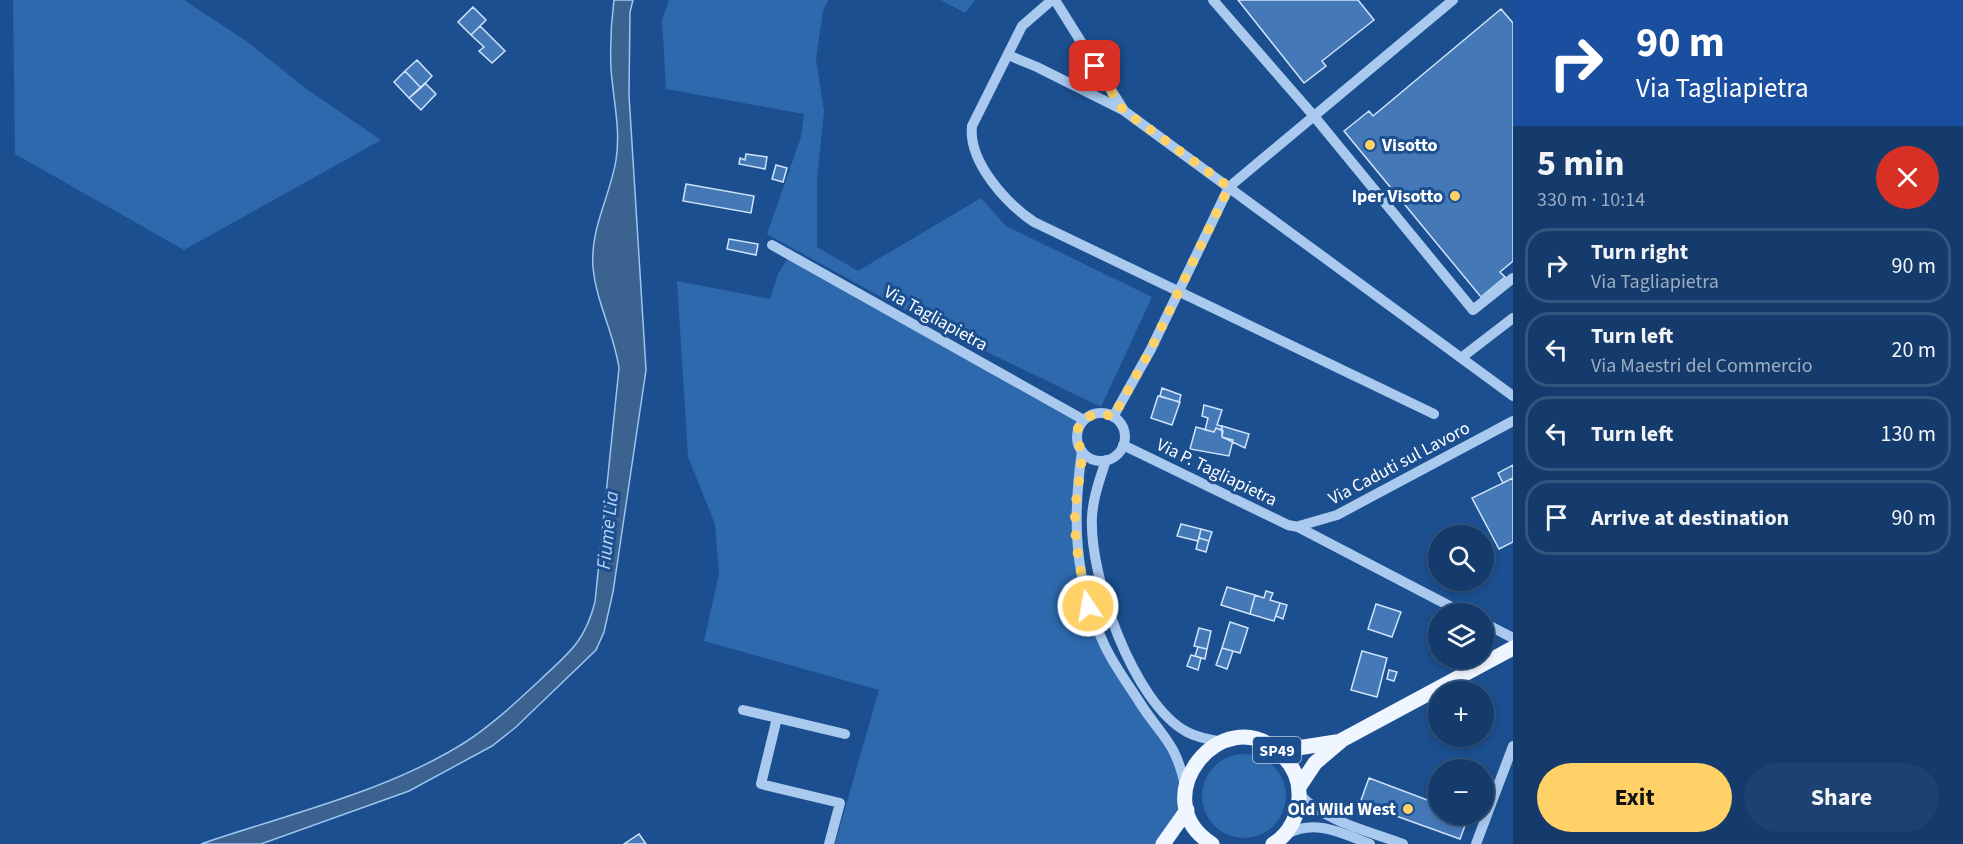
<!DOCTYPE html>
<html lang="en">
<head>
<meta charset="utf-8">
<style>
  body { margin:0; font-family:"Source Sans 3",sans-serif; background:#1d4271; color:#f1f3f6; height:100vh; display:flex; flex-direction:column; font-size:22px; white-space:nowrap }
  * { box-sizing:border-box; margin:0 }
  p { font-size:20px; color:#9dadc1 }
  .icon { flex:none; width:33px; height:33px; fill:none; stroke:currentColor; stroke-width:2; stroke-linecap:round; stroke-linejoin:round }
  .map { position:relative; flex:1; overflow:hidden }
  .drawer { display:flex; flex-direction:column; background:#143b6b; width:450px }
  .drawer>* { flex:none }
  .guide { background:#1a4fa0; color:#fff; overflow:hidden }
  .controls { position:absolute; left:1428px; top:525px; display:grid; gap:12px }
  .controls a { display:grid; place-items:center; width:66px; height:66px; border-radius:50%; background:#143b6b; box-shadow:0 3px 9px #0003,0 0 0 2px #33557e; font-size:30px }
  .pin { position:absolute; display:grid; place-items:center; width:51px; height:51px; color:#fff; margin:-26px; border-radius:12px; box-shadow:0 3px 9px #0006 }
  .me { position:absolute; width:66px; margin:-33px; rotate:348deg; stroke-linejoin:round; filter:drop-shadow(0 0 4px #0008) }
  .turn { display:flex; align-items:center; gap:21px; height:126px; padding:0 24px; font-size:27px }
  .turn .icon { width:78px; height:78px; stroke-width:2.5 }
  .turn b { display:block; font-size:42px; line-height:51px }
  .round { display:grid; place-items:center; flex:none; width:63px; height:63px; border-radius:32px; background:#1d4271 }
  .summary { display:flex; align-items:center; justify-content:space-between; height:102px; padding:0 24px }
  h1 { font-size:36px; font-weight:700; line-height:45px }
  .action { display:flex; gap:12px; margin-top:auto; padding:12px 24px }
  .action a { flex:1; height:69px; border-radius:36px; background:#ffd166; color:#111; font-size:24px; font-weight:700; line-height:69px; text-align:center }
  .action a+a { background:#1d4271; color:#f1f3f6 }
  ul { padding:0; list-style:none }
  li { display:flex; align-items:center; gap:18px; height:75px; margin:0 12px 9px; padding:0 12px; border:3px solid #33557e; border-radius:24px }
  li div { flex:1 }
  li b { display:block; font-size:22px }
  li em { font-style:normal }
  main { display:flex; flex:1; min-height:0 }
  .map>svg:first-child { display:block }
</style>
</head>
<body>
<main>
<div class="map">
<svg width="1513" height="844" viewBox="0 0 1513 844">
  <rect width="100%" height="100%" fill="#1b4f8f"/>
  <path fill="#2e69ad" d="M13,0h171l62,41 62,49 73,50 -197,110 -169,-96z
    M669,0h159l-5,11 -7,48 8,52 -7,69v67l41,24 123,-73 25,28 146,71 -51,110 -158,-76 -176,-97 34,-97 3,-23 -138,-25 -4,-69z
    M941,0h34l-10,13z
    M790,255l291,168 -4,10 5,18 -5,102 28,93 66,97 14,56 -22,45h-328l44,-154 -175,-49 15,-67 -4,-50 -27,-67 -11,-176 93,18 8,-25z
    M1202 796a42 42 0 1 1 84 0a42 42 0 1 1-84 0Z"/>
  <path fill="#3c6290" stroke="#9cc4f0" stroke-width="1.5" d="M614,0h19l-3,12 -1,83 17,275 -33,222 -9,40 -8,18 -80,77 -24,19 -83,45 -148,53h-60c87,-30 185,-52 263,-101 27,-17 51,-40 74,-61 30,-29 46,-38 57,-80l24,-234c-5,-35 -23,-66 -26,-101 -3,-39 17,-70 23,-107 5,-30 -3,-62 -5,-91 -1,-23 0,-46 3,-69z"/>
  <path fill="#4478b7" stroke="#cfe3fa" stroke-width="1.5" d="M1238,0h120l16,20 -52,41 4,5 -22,17z
    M473,7l13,13 -15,15 -13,-13z
    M1501,9l12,14v238l-13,11 5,5 -24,20 -137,-166 25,-20 4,5z
    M480,26l25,25 -13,12 -13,-12 5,-4 -13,-12z
    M417,60l15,16 -11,12 -16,-17z
    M405,71l16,17 -12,10 -15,-16z
    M425,83l11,11 -15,16 -12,-12z
    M746,154l21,3 -2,12 -26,-5 1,-6 5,2z
    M776,165l11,3 -4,14 -11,-3z
    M686,184l68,12 -3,17 -68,-12z
    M729,239l29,5 -2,11 -29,-6z
    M1162,388l19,7 -2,7 -19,-6z
    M1158,396l22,6 -8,23 -21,-7z
    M1204,405l18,5 -5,15 5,1 -1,4 -5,-2 -2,4 -9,-2 3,-12 -6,-2z
    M1222,426l27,8 -4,14 -23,-11z
    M1196,427l18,5 2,-4 7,3 -1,6 11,3 -4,16 -39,-7z
    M1513,465v13l-10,5 -5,-10z
    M1513,478v64l-14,7 -27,-51z
    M1181,524l20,5 -3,12 -21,-5z
    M1201,529l11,3 -3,9 -10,-3z
    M1199,538l10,3 -3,11 -10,-3z
    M1227,587l28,8 -5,19 -29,-9z
    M1266,591l7,2 -3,7 10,3 -6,18 -24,-7 5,-19 9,3z
    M1280,603l7,2 -4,14 -7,-3z
    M1376,604l25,8 -9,25 -24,-8z
    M1230,622l18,6 -8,25 -18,-5z
    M1199,628l12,3 -4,18 -13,-3z
    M1198,647l9,2 -2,10 -10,-3z
    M1222,648l11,3 -6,18 -11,-4z
    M1362,651l25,7 -10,39 -26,-7z
    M1191,655l10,3 -3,12 -11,-4z
    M1389,670l8,2 -3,9 -7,-2z
    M1369,778l69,26v10l31,1 -9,24 -100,-36z
    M639,834l7,10h-22z"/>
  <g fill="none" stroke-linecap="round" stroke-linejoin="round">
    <path stroke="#a9c9ee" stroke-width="10" d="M1052,0l-30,26 -50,100c-4,36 35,78 62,96l400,192
      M1055,0l68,109
      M1213,0l100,115 160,195 40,-32
      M1008,55l29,12 86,43 390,286
      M772,245l312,175
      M1461,358l52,-40
      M1077 437a24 24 0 1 1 48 0a24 24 0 1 1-48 0Z
      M1113,417l38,-68 78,-162 224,-187
      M1123,445l165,80 10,2 167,87
      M1082,451c-10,70 -8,128 22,193 9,20 24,40 36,59 22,34 36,39 45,83
      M1106,460c-6,19 -13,37 -14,57 -3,59 41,186 95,215 11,6 24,8 36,10
      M1299,526l38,-11 176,-94
      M1484,623l29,15
      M743,710l102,24
      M777,718l-16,66 79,19 -11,41
      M1300,795c26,27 69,36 103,49
      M1285,835c30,-17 56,-2 85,9
      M1476,844l37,-98"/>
    <path stroke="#f0f6ff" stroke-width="15" d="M1278,751l58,-9
      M1299,787l16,-24 27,-23 171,-92
      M1163,844l24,-34
      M1212,844c-70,-44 10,-146 68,-91 12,11 19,25 19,40 1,20 -9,41 -26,51"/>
  </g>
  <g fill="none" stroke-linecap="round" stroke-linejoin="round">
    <path stroke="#ffd166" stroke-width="10" stroke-dasharray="0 18" d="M1088,606c-6,-29 -13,-57 -13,-87 0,-22 6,-43 7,-65 0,-5 -5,-11 -5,-17 -1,-21 21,-27 36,-20l38,-68 78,-162 -106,-77 -28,-44"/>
  </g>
  <g fill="#ffd166" stroke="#1b4f8f" stroke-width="2">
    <circle cx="1370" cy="145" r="6"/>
    <circle cx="1455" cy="196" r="6"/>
    <circle cx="1408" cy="809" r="6"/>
  </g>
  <g text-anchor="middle" stroke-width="6" stroke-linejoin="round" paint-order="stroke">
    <rect fill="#1b4f8f" stroke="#bbcadd" stroke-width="1.5" x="1253" y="737" width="48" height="26" rx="4.5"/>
    <g font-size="16" font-weight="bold" fill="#fff">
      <text x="1277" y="756">SP49</text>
    </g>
    <g font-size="18" font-weight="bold" fill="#fff" stroke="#1b4f8f" text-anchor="end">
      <text x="1382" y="151" text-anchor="start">Visotto</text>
      <text x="1443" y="202">Iper Visotto</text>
      <text x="1396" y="815">Old Wild West</text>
    </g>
    <g font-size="18" fill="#fff" stroke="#1b4f8f">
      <text transform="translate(936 318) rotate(29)" y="6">Via Tagliapietra</text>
      <text transform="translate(1399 463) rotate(-28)" y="6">Via Caduti sul Lavoro</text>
      <text transform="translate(1217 472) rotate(26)" y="6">Via P. Tagliapietra</text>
    </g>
    <g font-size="20" font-style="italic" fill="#b5d3f5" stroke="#1b4f8f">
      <text transform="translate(607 530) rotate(-84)" y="7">Fiume Lia</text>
    </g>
  </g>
</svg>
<div class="controls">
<a><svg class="icon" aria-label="search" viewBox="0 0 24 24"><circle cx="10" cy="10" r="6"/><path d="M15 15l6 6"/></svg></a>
<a><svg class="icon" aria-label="layers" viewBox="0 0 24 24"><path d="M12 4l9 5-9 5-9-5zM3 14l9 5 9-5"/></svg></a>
<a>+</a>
<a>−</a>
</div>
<div class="pin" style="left:1095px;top:66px;background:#d93025"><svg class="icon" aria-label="arrive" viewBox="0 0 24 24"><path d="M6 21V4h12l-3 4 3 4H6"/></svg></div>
<svg class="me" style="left:1088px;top:606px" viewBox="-20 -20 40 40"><circle r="17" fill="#ffd166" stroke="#fff" stroke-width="3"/><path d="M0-11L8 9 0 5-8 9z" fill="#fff"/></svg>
</div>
<section class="drawer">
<div class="guide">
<div class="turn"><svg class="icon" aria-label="right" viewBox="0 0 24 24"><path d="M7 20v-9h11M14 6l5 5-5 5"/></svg><div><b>90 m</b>Via Tagliapietra</div></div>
</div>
<div class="summary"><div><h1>5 min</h1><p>330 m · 10:14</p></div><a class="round" style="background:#d93025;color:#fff"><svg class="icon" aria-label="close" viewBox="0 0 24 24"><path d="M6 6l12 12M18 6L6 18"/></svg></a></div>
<ul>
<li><svg class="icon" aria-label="right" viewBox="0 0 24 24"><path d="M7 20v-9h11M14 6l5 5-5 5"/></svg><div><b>Turn right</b><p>Via Tagliapietra</p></div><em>90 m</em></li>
<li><svg class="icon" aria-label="left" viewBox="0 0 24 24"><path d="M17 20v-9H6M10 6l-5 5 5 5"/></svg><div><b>Turn left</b><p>Via Maestri del Commercio</p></div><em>20 m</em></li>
<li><svg class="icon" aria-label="left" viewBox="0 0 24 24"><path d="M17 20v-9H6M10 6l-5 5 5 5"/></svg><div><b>Turn left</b></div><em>130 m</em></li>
<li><svg class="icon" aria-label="arrive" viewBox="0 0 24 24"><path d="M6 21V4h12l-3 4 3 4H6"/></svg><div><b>Arrive at destination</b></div><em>90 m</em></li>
</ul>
<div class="action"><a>Exit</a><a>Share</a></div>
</section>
</main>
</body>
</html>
